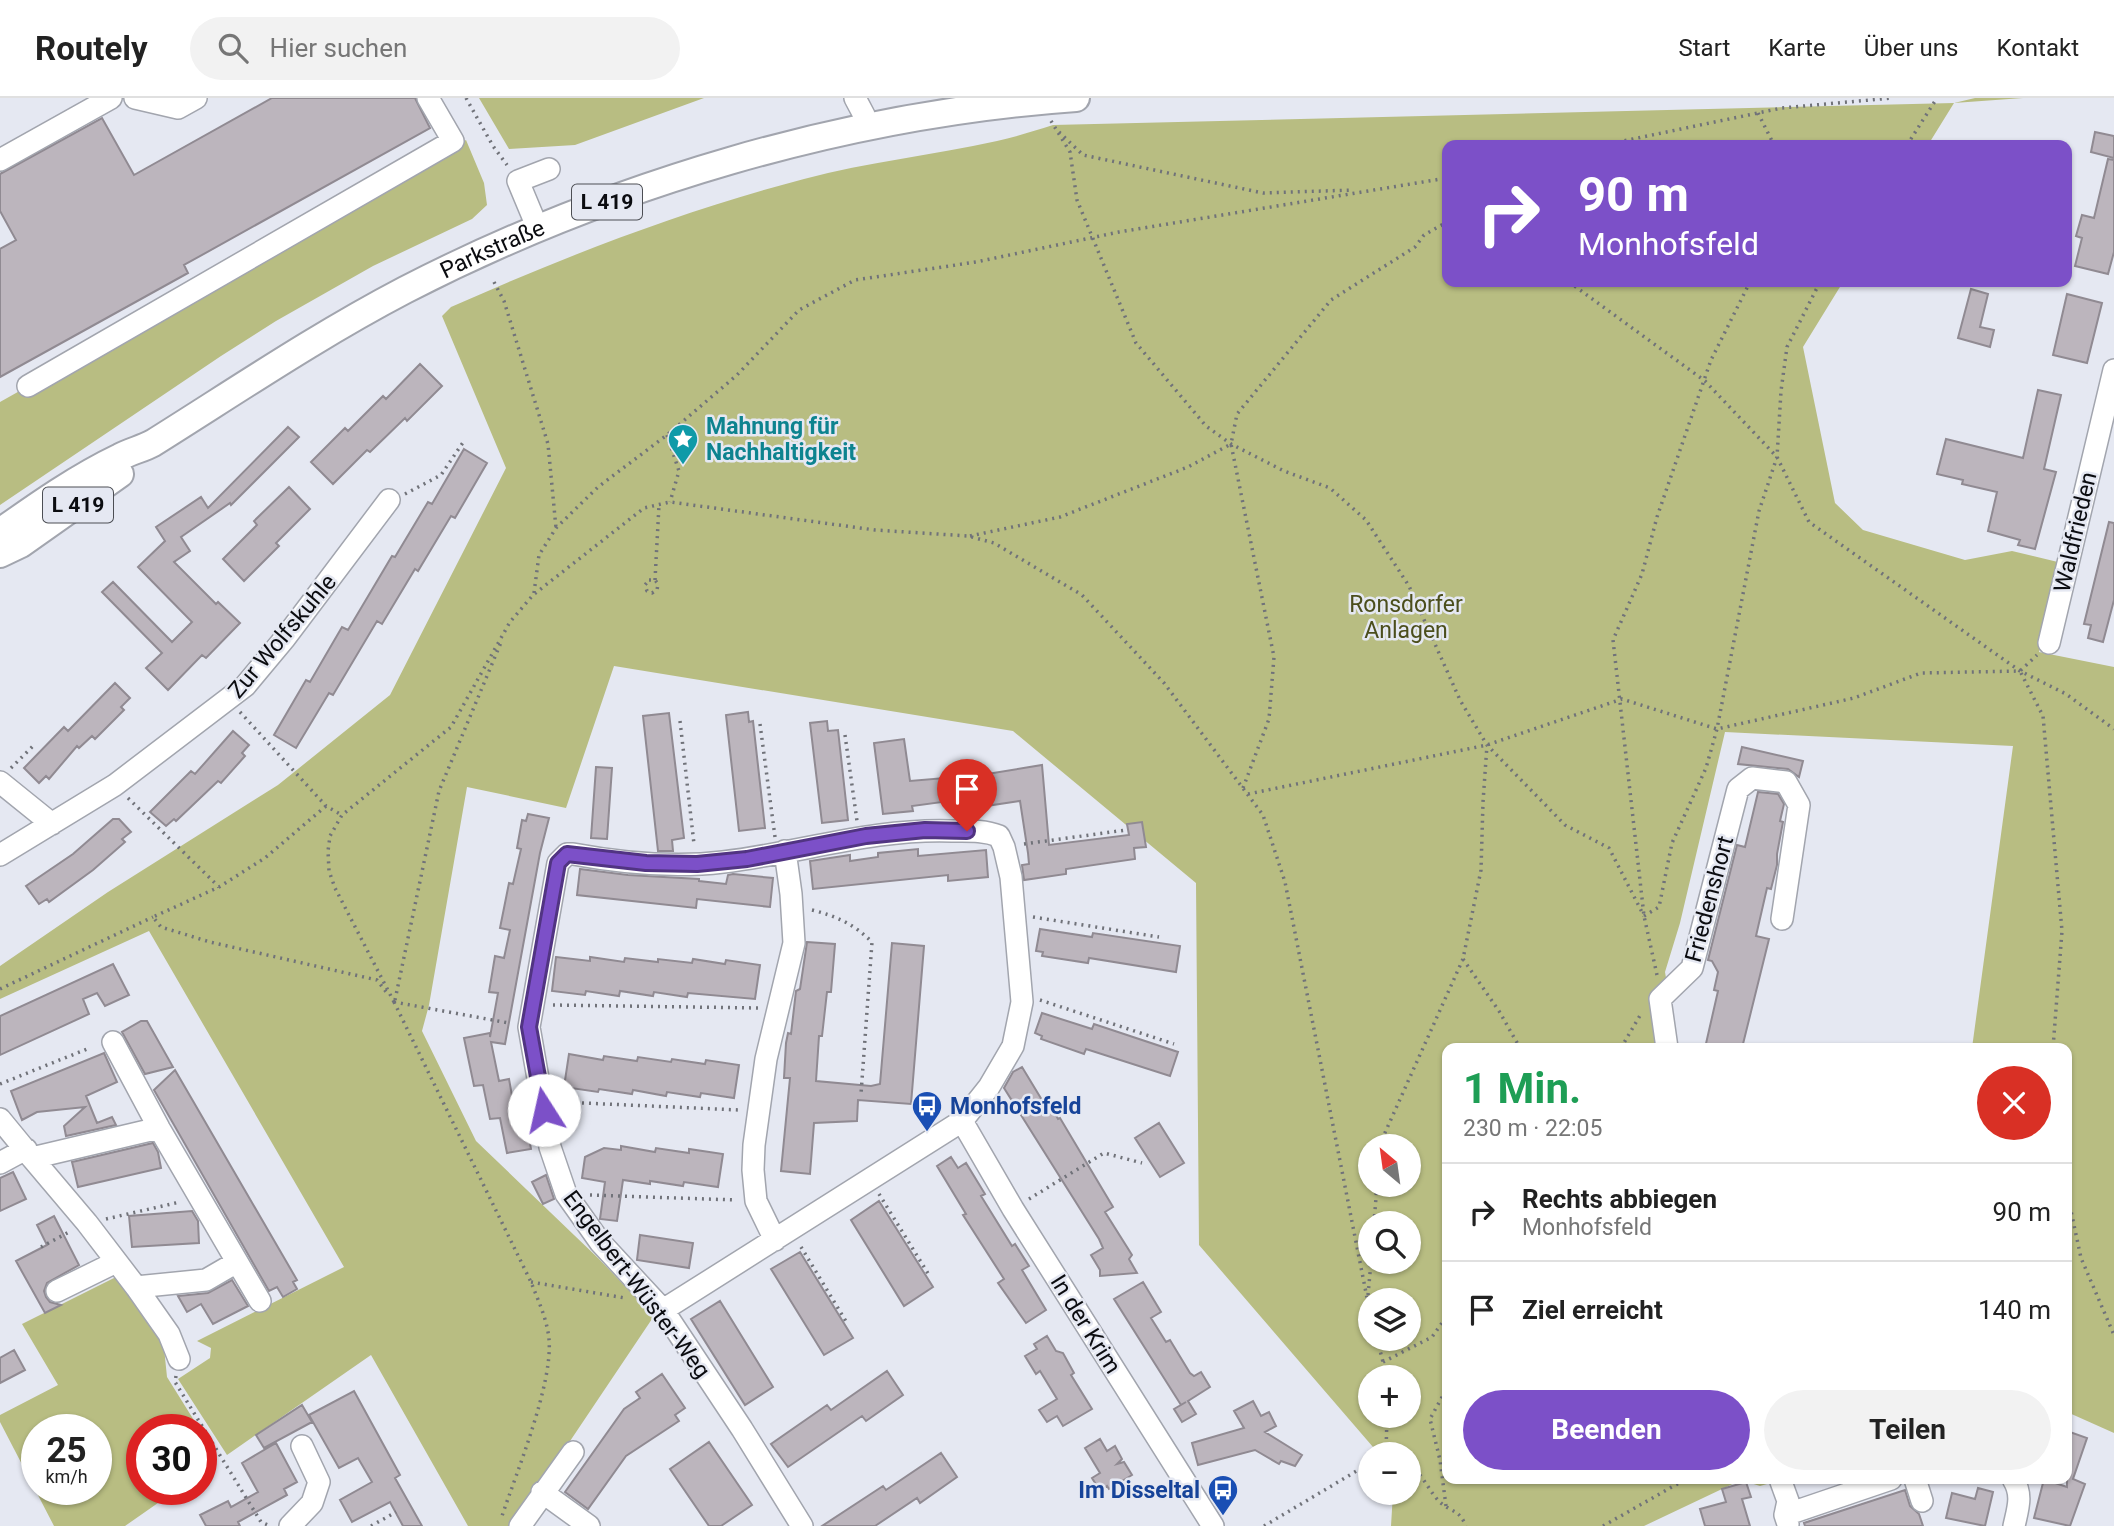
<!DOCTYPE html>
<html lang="de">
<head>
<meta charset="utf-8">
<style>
  body { margin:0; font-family:Roboto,sans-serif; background:#f2f2f2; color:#222; height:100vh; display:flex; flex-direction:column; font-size:26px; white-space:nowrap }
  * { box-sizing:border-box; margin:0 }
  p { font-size:23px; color:#767676 }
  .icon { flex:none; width:38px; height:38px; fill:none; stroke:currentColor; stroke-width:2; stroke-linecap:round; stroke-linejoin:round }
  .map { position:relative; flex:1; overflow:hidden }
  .panel { position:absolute; left:1442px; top:945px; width:630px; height:441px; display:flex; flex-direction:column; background:#fff; border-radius:14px; box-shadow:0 2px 5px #0004 }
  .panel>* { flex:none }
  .top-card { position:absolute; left:1442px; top:42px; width:630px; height:147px; border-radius:14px; box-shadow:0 2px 5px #0004; background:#7c50c8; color:#fff; overflow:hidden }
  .needle { width:46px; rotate:331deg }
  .buttons { position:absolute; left:1358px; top:1036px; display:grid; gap:14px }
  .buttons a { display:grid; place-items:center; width:63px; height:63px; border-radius:50%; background:#fff; box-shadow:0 2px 5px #0004; font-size:35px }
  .speed { position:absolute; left:21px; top:1316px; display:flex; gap:14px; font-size:35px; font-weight:700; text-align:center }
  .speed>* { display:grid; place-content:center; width:91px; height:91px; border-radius:50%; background:#fff; box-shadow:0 2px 5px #0004; line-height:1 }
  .speed small { font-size:18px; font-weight:400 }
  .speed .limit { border:10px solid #d22; background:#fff; color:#111 }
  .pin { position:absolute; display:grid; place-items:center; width:60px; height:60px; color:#fff; margin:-72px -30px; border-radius:50% 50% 50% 0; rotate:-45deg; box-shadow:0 0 7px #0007 }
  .pin .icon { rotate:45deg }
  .me { position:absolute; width:77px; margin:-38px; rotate:350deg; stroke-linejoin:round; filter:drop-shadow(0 0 5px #0008) }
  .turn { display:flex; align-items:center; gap:24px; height:147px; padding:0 21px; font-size:32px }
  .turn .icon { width:91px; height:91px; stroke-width:2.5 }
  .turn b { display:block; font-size:49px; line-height:60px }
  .round { display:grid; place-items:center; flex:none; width:74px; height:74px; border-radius:37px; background:#f2f2f2 }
  .summary { display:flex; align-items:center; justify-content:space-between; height:119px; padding:0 21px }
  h1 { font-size:42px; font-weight:700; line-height:52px; color:#1e9e55 }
  .button { display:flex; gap:14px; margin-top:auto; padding:14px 21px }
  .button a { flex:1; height:80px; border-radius:42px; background:#7c50c8; color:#fff; font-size:28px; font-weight:700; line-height:80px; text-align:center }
  .button a+a { background:#f2f2f2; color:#222 }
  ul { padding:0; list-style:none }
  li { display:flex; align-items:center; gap:21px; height:98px; padding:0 21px; border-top:2px solid #e0e0e0 }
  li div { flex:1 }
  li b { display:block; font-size:26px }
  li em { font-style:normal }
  header { display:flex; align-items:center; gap:42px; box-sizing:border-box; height:98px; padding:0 35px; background:#fff; border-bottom:2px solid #e0e0e0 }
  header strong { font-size:33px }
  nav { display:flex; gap:38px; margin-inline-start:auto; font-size:24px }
  .search { width:490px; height:63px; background:#f2f2f2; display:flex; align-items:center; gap:18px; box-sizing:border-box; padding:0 24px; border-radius:38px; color:#767676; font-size:26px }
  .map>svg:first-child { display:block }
</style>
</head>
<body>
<header>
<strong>Routely</strong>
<div class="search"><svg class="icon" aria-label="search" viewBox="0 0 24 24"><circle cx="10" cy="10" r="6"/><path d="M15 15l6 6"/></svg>Hier suchen</div>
<nav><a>Start</a><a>Karte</a><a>Über uns</a><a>Kontakt</a></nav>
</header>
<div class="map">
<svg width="2114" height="1428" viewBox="0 0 2114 1428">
  <rect width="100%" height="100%" fill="#e5e8f2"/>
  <path fill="#b8bd82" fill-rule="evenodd" d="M479,0h225l-129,47 -66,4z
    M1975,0h48l-69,5 -26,42h-481v137h396l-40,65 32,156 28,27 102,30 47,-9 50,12 -23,89 75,15v766l-47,-21v-364h-95l41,-302 -288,-14 -45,191 -15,49 13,76h-231v431h320v5l-7,2 -19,-6 -97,46h-253l2,-33h16v-39h-30l-180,-209 -3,-362 -183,-152 -399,-65 -48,142 -99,-21 -38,218 -7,26 54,110 122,117 56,58 -141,210h-45l-97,-171 -144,100 -49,-76 32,-21 1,-10 -14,-7 147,-74 -195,-336 -149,68v-33l108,-74 170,-107 112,-90 116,-227 -64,-152 9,-9c115,-51 231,-96 353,-128 64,-17 129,-24 193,-38 18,-4 37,-10 56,-16l901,-22zM1370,1048h39v39h-39zM1370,1125h39v39h-39zM1370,1202h39v39h-39zM1370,1279h39v39h-39z
    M466,42l18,43 3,22 -15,14 -99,47 -97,55 -55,35 -221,149v-103z
    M118,1178l45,62 4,39 33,53h-58v59h36l-53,37h-71l-54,-104v-7l58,-30 -36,-61zM37,1332h59v59h-59z"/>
  <path fill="#bcb5bd" stroke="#908a92" stroke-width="2" d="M272,0h143l15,30 -246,137 4,8 -188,104v-128l16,-9 -16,-29v-37l102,-56 32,57z
    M2095,34l19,4v22l-23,-6z
    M2108,61l6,1v92l-6,22 -33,-8 7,-28 -6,-2 6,-21 12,3z
    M1971,191l17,5 -8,33 14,3 -4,17 -32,-9z
    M2067,196l35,9 -15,60 -34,-8z
    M420,266l22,22 -35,35 -2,-3 -35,34 -3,-2 -34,34 -22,-22 34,-34 3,3 35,-35 3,3z
    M2038,292l23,5 -17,74 12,3 -21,77 -17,-4 2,-5 -32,-9 9,-39 -35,-8 1,-4 -26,-6 9,-35 77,19z
    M288,329l11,10 -68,68 -1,-2 -49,34 9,14 -16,11 42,42 2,-2 22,21 -34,35 -4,-3 -34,35 -22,-22 16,-15 -60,-61 11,-10 59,60 20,-20 -54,-55 27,-26 -9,-14 45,-30 7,11z
    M464,351l23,14 -32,55 -4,-2 -33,55 -3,-2 -33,55 -5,-3 -44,74 -4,-2 -33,55 -22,-13 32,-55 4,2 32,-55 6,3 44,-74 3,1 33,-55 4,2z
    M289,389l21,22 -34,34 3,3 -35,35 -21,-22 34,-34 -3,-4z
    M2109,424l5,1v77l-11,42 -15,-4 3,-13 -7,-1z
    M115,585l15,15 -9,9 3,3 -29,29 -3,-3 -13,12 -2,-2 -28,33 -3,-3 -7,7 -15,-15 40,-41 4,4z
    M748,614l1,10 4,-1 12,107 -26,3 -13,-116z
    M669,615l15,125 -12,2 1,11h-15l-15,-135z
    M827,623l1,10 10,-1 10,90 -26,3 -12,-100z
    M233,633l16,14 -7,8 3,3 -24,27 -3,-2 -42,40 -2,-2 -8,7 -16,-14 41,-41 4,3z
    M904,641l6,42 71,-6 61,-10 7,80 80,-10 -2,-11 15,-2 4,25 -12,1 1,11 -69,10v5l-42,6 -2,-15 7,-1 -1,-11 -8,-52 -34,5 -1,-6 -35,5 -1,-4 -37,5 1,5 -30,3 -9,-71z
    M1742,649l61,14 -4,16 -11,-8 -50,-5z
    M596,669l16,1 -5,71 -16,-1z
    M1758,694l20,2 6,10 -4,17 3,1 -6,32v11l-6,24 -4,-1 -11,48 13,3 -27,109h-37l13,-57 -4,-1 4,-18 -6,-11 -4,-1 29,-115 8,2z
    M528,716l21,4 -9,35 -35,191 -14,-2 8,39 10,-2 5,28 9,-2 8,44 -24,4 -7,-35 -10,1 -7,-34 -9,1 -10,-48 26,-5v4l8,-44 -9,-1 6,-36 9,2 6,-28 -10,-2 9,-45 4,1 8,-35 -4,-1 5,-28 4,1z
    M113,721h6l12,13 -9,7 3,3 -32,28 -44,32 -2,-3 -8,5 -13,-18 47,-32z
    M918,751v7l68,-6 2,27 -40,4v-6l-135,14 -3,-28 40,-6v6l28,-4v-4z
    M580,771l48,6 71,4v2l27,3 2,-9 5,-1 40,4 -3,29 -73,-8 -1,9 -119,-13z
    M1040,831l52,8 1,-4 87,13 -4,26 -87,-14 -1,5 -46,-7 1,-4 -7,-1z
    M807,844l28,2 -4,48h-4l-5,44h-3l-3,45 55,5 9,-2 12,-141 32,3 -13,158 -53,-4 -1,21 -43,2 -4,51 -29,-3 9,-93h-6l2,-35 2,-10 3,1 5,-43 4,-2z
    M556,859l34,4v-4l34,5 1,-4 33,4v-3l34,4 1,-4 32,5 1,-4 34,5 -5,34 -67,-6 -1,4 -33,-5 -1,4 -33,-5 -1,5 -33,-5 -1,4 -33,-4z
    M113,866l16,31 -24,11 -8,-13 -14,6 6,15 -89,41v-39z
    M1042,915l50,16 2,-5 84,28 -8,24 -84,-27 -2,5 -43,-15 1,-3 -7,-3z
    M141,923h6l26,46 -28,7 -23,-42z
    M104,955l13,29 -31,14 11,27 15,-6 4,8 -50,11 -2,-10 21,-19 -48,5 -15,8 -11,-29z
    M569,956l34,6 1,-4 33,5 1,-4 33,5 1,-3 33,5 1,-4 33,5 -5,33 -33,-5 -1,4 -33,-5 -1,4 -33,-6 -1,4 -33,-5 -1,3 -34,-5z
    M1022,969l23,38 4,-2 9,16 2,-1 53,89 -8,5 27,43 -3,4 8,14 -37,3v-6l-9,-15 12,-7 -4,-9 -95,-151 9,-16z
    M175,972l122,210 -4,2 4,7 -14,8 -6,-10 -8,4 -115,-201z
    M1159,1025l25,40 -24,14 -25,-39z
    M153,1045l5,9 3,16 -83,19 -6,-25z
    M621,1048l34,6 1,-4 33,5v-4l34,5 -5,33 -34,-5 -1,4 -33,-5v3l-27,-4 -6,41 -17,-2 5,-37 -23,-4 3,-21 19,-9 17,2z
    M951,1059l7,11 8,-5 19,31 -4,2 31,50 3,-2 14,22 -7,4 24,40 -20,13 -28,-40 6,-4 -41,-64 3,-1 -29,-48z
    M13,1074l13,27 -26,12v-33z
    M546,1077l8,24 -11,5 -11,-22z
    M879,1103l54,86 -29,19 -53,-86z
    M192,1113l6,10 1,22 -67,4 -3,-31z
    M54,1118l25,49 -32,18 -3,8 2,6 4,5 11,3 -16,8 -29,-52 31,-16 -10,-20z
    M640,1137l53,8 -4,25 -52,-8z
    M800,1154l53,86 -29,17 -53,-86z
    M232,1182l16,26 -35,18 -12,-20 -14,8 -9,-16 30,-3z
    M1143,1184l18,30 -10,6 15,24 4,-2 20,33 4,3 7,-4 9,15 -22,14 8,13 -14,8 -8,-13 12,-7 -5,3 -67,-106z
    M720,1203l53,86 -28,18 -54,-86z
    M1047,1238l9,15 7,2 11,20 -3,2 21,34 -29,17 -6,-10 -10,6 -8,-12 18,-11 -17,-28 -4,3 -11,-18 12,-7 -3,-5z
    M14,1252l11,20 -25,13v-25z
    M887,1273l16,24 -37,26 -4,-5 -74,51 -17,-23 56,-39 4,5z
    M662,1276l23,34 -10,7 4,6 -53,35 -38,53 -23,-17 59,-83 16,-11 -4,-6z
    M354,1293l46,84 -5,3 27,48h-19l-13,-24 -38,20 -12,-22 32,-18 -14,-24 -19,10 -30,-53z
    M1253,1303l8,15 8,-4 7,14 -11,6 37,23 -7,11 -14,-5 -2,3 -24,-14 -57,15 -6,-22 52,-15 -10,-17z
    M302,1307l10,17 -48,26 -8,-13z
    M2067,1333l20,7 -14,41 12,5 -15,42 -36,-8 10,-39 23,8z
    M1100,1341l7,12 8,-5 7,13 -5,5 7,-2 8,13 -23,14 -2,-3 -7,5 -8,-13 8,-5 -15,-25z
    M709,1344l43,63 -31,21h-12l-39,-57z
    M276,1345l21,39 -13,7 3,6 -49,27 2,4h-34l-6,-11 28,-14 3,6 27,-15 -16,-29z
    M941,1355l16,24 -37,26 -3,-5 -42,28h-53l61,-40 3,4z
    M1746,1384l5,15 -9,2 8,27h-45l-5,-17 26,-7 -4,-13z
    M1978,1390l15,4 -8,34 -39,-8 6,-25 23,6z
    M1905,1392l5,16 9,8 4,12h-118l-1,-3z"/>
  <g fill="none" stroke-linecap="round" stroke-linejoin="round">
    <g stroke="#a2a5ae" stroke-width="24">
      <path id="minor" d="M135,0l43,10 18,-10
        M855,0l9,17 3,13
        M0,62l111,-62
        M538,131l-20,-48 31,-12
        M28,288l425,-245 -25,-43
        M2049,545l65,-273
        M0,684l52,42
        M0,757l115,-70 130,-99 40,-48 104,-138
        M113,944l46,86 101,173
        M1667,950l-7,-49 32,-31 46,-179 14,-11 34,4 13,23 -17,114
        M0,1021l32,39 127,-30
        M962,1023l51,88 200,317
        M32,1060l55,65 49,64 70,-7 31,-18
        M0,1065l26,-14
        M775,1142l-19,-39 -3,-31 1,-25 12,-86 28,-116 -3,-49 -6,-43
        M136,1189l33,47 10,25
        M57,1193l59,-29
        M663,1212l299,-189 27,-34 24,-41 9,-44 -11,-125 -7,-30 -5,-11c-15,-6 -31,-5 -47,-5 -78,-3 -152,22 -229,31 -49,6 -101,1 -150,-8h-6l-9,9 -29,164 21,120 16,47 34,48 63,68 79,119 60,97
        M1780,1381l8,22 -3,14 3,9
        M1915,1381l7,22
        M2013,1381c10,16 5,29 1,47
        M542,1394l47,34
        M1785,1417l106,-36
        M290,1428l22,-23 7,-21 -17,-36
        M520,1428l53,-74"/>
    </g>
    <g stroke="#a2a5ae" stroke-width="30">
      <g id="major">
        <path id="s1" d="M0,434c38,-27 78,-55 120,-75 11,-6 22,-8 33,-14 83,-52 164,-107 252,-153 204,-105 441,-176 671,-192"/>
        <path d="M0,456l21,-10 99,-70"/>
      </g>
    </g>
    <path stroke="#707279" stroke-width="3.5" stroke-dasharray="2 5" stroke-linecap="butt" d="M466,0l27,48 14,19
      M1758,15l16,32
      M1051,23l19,31 7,48 59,143 70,83 25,18 53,27 46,17 36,32 43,66 51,114 27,45 78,80 44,23 35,68
      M1059,34l24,23 180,38 90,-3
      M1604,47l178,-37 110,-10
      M1907,47l30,-47
      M494,184l10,19 44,143 8,84
      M1569,184l136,99 72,76 32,65 211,149 46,23 48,35
      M667,337l12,36 -9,31
      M405,396l36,-19 23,-34
      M970,438l90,-19 128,-50 43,-23
      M649,482h6l3,4 -1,6 -5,3 -5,-2 -2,-6z
      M655,482l4,-75
      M534,495l5,-38 17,-27 42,-41 69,-52 70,-60 62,-65 56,-30 121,-18 143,-30 328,-54
      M2021,575l22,43 19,215 -9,117
      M240,614l86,94 16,9
      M680,623l14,123
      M760,626l15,113
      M845,637l12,86
      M11,670l24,-24
      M1243,690l26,-69 5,-62 -43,-213 6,-30 94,-114 84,-53 9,-12 23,-13
      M1248,696l239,-49 135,-46 95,30 137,-31 67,-25 99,-2 17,-16
      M128,700l91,89
      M326,708l-61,52 -46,29 -66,30 8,10 49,15 167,38 10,13
      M1024,746l102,-14
      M812,812c24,6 42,14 60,32l-11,152
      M1644,818l15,-9 13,-64 34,-75 11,-39 42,-218 18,-54 4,-66 6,-44 33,-65
      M1033,819l126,20
      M1463,861l36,52 21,37
      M1657,877l-13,-59 -31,-276 29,-66 15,-57 54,-157 39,-78
      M0,891l153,-72
      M395,902l44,-209 63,-151
      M1040,902l134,44
      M394,904l-59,-114 -6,-17 -1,-20 2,-15 12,-21 109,-88 59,-105 23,-27 111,-87 26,-6 205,28 93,6 26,7 88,52 82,88 99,132 22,67 85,431
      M394,904l137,280c7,18 16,37 18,57 4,45 -32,132 -47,177
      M394,904l115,21
      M553,907l206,3
      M1621,950l21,-36
      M0,986l87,-35
      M561,1004l178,8
      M1379,1048l84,-187 18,-89 2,-68 4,-57
      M2067,1094l14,66 33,77
      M879,1096l50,81
      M590,1097l146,5
      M1029,1101l75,-46 38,10
      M106,1121l74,-17
      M1374,1125l3,-38
      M41,1149l28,-15
      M801,1149l46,76
      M531,1184l94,16
      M1368,1197l3,-33
      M1377,1241l10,38
      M1383,1264l49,-25 15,-21
      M176,1278l-1,6 86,140 9,4
      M1386,1355l1,-37
      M1409,1368c15,8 20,27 33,38 12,9 17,6 24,22
      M1446,1408l-6,-46 -10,-41 17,-31
      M371,1428l25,-14
      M1264,1428l106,-63
      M1603,1428l83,-47"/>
    <use href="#minor" stroke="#fff" stroke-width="21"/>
    <use href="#major" stroke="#fff" stroke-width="26"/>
  </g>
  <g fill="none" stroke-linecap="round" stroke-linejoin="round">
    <g stroke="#513482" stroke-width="18">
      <path id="route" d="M544,1012l-15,-83 29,-164 9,-9 79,9 51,1 50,-5 119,-23 59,-6 42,1"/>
    </g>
    <use href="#route" stroke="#7c50c8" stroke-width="12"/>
  </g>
  <defs>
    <g id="sight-pin" transform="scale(1.575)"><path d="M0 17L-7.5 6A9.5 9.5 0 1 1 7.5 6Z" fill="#0f9aa8" stroke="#e5e8f2"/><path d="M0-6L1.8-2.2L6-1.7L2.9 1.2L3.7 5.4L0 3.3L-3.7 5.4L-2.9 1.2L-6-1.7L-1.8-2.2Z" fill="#fff"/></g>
    <g id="bus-pin" transform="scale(1.575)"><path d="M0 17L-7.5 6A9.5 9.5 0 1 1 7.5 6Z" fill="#1a4fb4" stroke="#e5e8f2"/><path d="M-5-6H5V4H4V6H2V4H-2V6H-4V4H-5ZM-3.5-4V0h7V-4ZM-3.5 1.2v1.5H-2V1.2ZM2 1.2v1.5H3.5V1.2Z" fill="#fff"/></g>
  </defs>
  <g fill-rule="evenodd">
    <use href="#sight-pin" x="683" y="341"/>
    <use href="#bus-pin" x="927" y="1008"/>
    <use href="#bus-pin" x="1223" y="1392"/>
  </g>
  <g text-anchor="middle" stroke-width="5" stroke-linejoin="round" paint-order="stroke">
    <g fill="#e5e8f2" stroke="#4c4e54" stroke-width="2">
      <rect x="572" y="86.5" width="70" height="35" rx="5"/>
      <rect x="43" y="389.5" width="70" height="35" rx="5"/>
    </g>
    <g font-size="21" font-weight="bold" fill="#0b0c10">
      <text x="607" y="111">L 419</text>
      <text x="78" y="414">L 419</text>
    </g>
    <g font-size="23" fill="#0b0c10" stroke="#e5e8f2">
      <text dy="8" stroke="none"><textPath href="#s1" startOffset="569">Parkstraße</textPath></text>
      <text transform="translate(2075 434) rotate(-77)" y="8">Waldfrieden</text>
      <text transform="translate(282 538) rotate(-50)" y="8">Zur Wolfskuhle</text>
      <text transform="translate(1709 801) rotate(-75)" y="8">Friedenshort</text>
      <text transform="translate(637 1186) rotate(53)" y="8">Engelbert-Wüster-Weg</text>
      <text transform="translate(1086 1226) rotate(58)" y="8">In der Krim</text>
    </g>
    <g font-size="23" font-weight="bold" fill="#0d838f" stroke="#e5e8f2" text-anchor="start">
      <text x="706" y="336">Mahnung für<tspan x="706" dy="26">Nachhaltigkeit</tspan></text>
    </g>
    <g font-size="23" fill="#4b4e1c" stroke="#e5e8f2">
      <text x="1406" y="514">Ronsdorfer<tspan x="1406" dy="26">Anlagen</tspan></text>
    </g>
    <g font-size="23" font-weight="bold" fill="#164399" stroke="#e5e8f2" text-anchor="start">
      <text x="950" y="1016">Monhofsfeld</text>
      <text x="1200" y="1400" text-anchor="end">Im Disseltal</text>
    </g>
  </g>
</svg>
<div class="buttons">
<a><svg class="needle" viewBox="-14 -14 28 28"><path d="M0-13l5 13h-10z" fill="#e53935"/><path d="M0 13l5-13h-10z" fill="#767676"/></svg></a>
<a><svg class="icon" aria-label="search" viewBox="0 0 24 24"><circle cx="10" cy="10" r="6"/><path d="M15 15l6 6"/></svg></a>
<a><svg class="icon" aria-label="layers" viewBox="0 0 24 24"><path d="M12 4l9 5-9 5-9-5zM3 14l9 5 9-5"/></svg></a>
<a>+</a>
<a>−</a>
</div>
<div class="speed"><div>25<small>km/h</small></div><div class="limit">30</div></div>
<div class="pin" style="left:967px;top:733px;background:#d93025"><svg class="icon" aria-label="arrive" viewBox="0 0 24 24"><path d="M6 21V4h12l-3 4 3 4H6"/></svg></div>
<svg class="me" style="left:544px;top:1012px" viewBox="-20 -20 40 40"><circle r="19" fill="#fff"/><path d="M0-13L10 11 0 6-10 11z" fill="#7c50c8"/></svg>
<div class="top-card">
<div class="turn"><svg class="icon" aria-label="right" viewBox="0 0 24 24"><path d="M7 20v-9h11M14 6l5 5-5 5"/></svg><div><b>90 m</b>Monhofsfeld</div></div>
</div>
<section class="panel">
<div class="summary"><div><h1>1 Min.</h1><p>230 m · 22:05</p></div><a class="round" style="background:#d93025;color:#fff"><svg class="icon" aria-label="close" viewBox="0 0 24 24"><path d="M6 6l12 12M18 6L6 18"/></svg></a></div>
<ul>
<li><svg class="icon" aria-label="right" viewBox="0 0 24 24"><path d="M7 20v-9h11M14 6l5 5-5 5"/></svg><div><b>Rechts abbiegen</b><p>Monhofsfeld</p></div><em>90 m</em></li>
<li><svg class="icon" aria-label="arrive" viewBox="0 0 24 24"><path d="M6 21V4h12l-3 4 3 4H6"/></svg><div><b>Ziel erreicht</b></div><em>140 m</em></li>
</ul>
<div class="button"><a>Beenden</a><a>Teilen</a></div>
</section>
</div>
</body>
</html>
